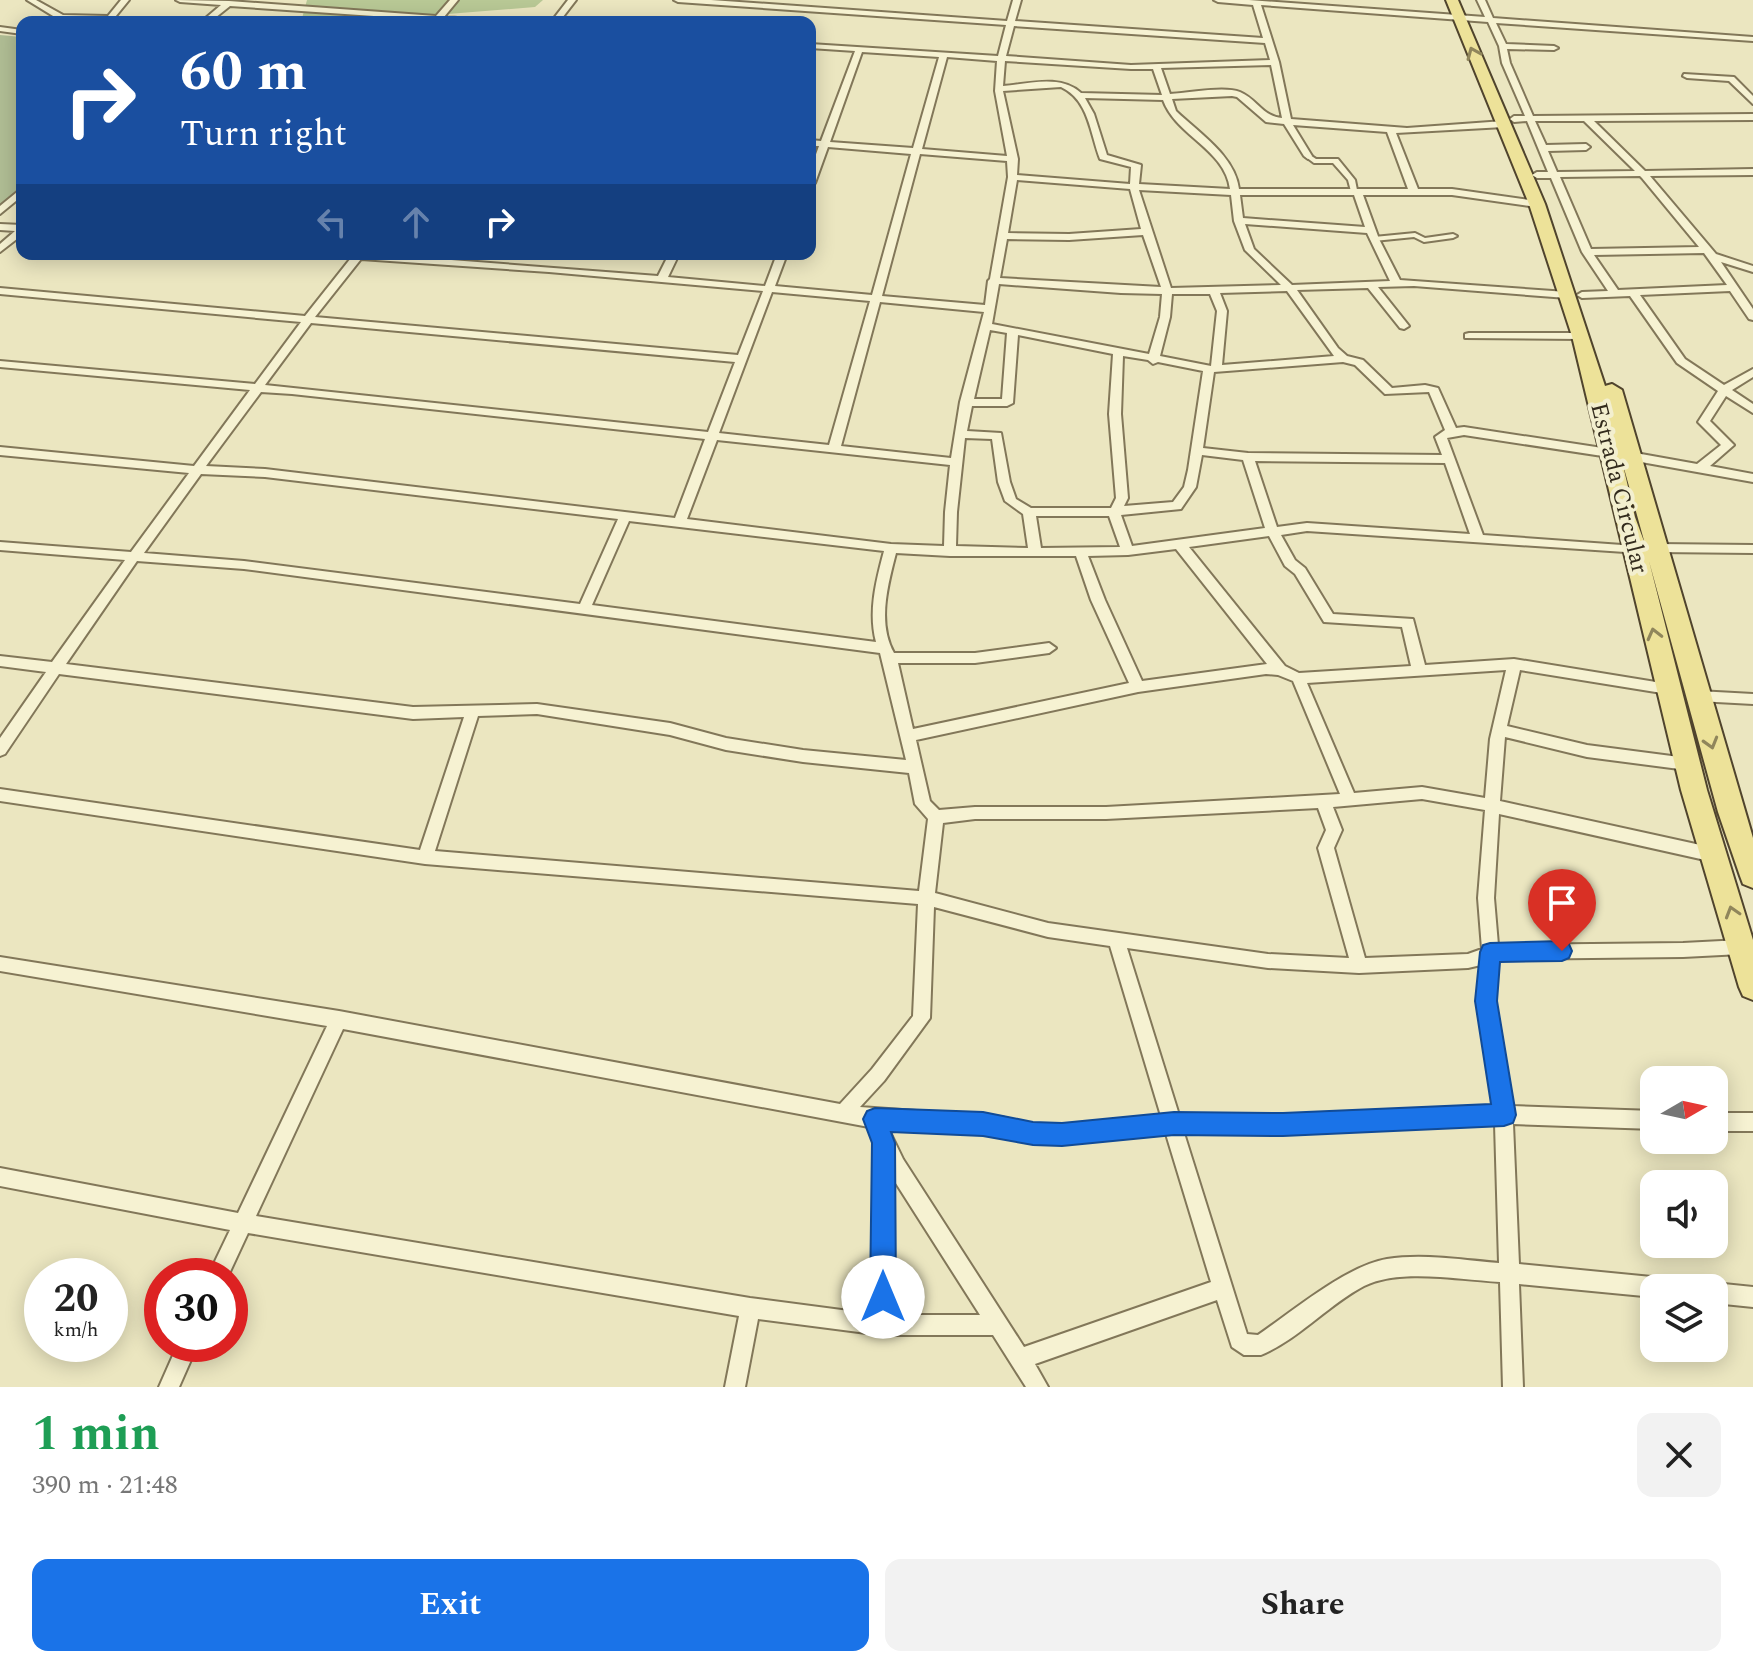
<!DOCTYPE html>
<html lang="en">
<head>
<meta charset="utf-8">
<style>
  body { margin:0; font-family:Spectral,serif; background:#f2f2f2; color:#222; height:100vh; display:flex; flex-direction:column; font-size:30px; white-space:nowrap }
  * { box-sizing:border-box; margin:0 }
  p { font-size:26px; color:#767676 }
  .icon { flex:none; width:44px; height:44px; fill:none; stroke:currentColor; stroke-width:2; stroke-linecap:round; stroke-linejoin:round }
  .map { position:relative; height:1387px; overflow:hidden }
  .side { display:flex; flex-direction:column; background:#fff; flex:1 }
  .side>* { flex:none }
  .top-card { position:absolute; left:16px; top:16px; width:800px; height:244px; border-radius:16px; box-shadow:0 4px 20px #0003; background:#1a4fa0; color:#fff; overflow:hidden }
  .needle { width:52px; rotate:81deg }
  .buttons { position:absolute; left:1640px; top:1066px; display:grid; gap:16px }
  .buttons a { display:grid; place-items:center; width:88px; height:88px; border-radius:16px; background:#fff; box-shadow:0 4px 20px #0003; font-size:40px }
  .speed { position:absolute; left:24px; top:1258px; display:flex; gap:16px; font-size:40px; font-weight:700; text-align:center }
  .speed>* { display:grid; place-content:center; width:104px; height:104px; border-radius:50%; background:#fff; box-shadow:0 4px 20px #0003; line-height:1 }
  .speed small { font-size:20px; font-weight:400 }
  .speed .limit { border:12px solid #d22; background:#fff; color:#111 }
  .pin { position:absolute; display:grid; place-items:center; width:68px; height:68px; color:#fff; margin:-82px -34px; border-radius:50% 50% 50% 0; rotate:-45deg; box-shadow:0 0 8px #0007 }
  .pin .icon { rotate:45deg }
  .me { position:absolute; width:88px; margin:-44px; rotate:0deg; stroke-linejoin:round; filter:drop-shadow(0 0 6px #0008) }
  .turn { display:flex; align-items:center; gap:28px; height:168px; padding:0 32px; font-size:36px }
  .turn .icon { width:104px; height:104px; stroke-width:2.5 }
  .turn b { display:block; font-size:56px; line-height:68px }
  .lanes { display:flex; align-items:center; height:76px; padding:0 32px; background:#0003; justify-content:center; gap:40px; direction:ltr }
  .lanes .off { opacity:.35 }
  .round { display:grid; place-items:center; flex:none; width:84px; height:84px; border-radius:16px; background:#f2f2f2 }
  .head { display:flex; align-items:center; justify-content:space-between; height:136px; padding:0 32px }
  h1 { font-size:48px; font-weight:700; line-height:60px; color:#1e9e55 }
  .action { display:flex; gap:16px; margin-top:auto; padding:16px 32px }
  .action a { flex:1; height:92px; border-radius:16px; background:#1a73e8; color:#fff; font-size:32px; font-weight:700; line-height:92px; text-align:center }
  .action a+a { background:#f2f2f2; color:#222 }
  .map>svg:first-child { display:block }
</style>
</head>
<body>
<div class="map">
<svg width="1753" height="1387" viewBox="0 0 1753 1387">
  <rect width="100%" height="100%" fill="#ebe6c0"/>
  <path fill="#b8c895" d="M307,0h236l-8,7 -187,15h-47z"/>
  <path fill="#b0bd94" d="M0,35l22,2v151l-22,22z"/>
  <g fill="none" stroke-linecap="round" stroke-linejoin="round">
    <g stroke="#827759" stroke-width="4">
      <path id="pedestrian" d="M1306,155h4l6,4h22l17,21 3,15h-6l-4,-15 -15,-17h-19l-8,-6z
        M1415,233l10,5 28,-4 4,2 -4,2 -29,4 -10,-5 -40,4 -4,-2 4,-2z"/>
    </g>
    <g stroke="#827759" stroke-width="4">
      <path id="minor" d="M27,0h9l27,15 45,1 13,-16h8l-18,22 -53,-3z
        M176,0l53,1 207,15 14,-16h8l-14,17 41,3 4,2h-58l1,-2 -202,-14 -20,16h-9l20,-17 -41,-3z
        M568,0h8l-17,22h-8z
        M674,0h37l296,21 6,-21h8l-6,21 248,17 -10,-33 -35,-3 -4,-2h35l236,17 -8,-17h8l8,18 260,19v4l-257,-18 10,21 48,2 4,2 -4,2 -47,-1 3,14 23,53 220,-2v6l-159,1 51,50 108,-2v6l-103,1 66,78 37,12v6l-32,-10 32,47v11l-4,-1 -19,-28 -90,4 45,64 39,26 29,-16v8l-21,13 21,14v9l-27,-17 -16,25 24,24 -24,21 43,8v8l-123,-22 -6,-4 6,-4 67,12 24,-19 -23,-23 20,-31 -41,-28 -47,-67 -48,2 -5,-3 5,-3 26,-1 -26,-39 -31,-74h-14l-5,-3 5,-3h11l-21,-51 -13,1 -4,-3 4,-3h11l-23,-53 -3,-17 -11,-24 -227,-17 18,57 12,57 116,9 97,-7 4,3 -4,3 -108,6 22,56h34l85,12 5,3 -5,3 -85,-12h-89l16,44 21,41 167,12 5,3 -5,3 -153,-12 -36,1 31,39 -5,3 -4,-1 -32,-40 -71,2 41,58 9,8 16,4 29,28 33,-3 13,3 18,40 8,-1 145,22 6,4 -6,4 -145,-22 -17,3 36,97 153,11 6,4 -2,3 -333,-22 -26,4 14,25 10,8 28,46 80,5 12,46 89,-6 154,25 5,1 2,4 -2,4 -5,1 -148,-24 -13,56 80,19 100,13 5,2 2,4 -2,4 -5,2 -100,-13 -82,-20 -5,64 214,47 5,2 3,5 -3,5 -5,2 -215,-48 -5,84 4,47 185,-2 58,-3 6,2 2,5 -2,5 -6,2 -58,3 -185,2 -4,42 18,105 142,5v18l-141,-5 6,140 143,14 7,3 3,7h-18v9l-135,-13 4,103h-20l-3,-105c-39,-2 -100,-14 -136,4 -36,19 -65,53 -103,69h-17l-12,-8 -15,-47 -182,64 13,23h-22l-33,-52h-111l-124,-16 -13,68h-20l14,-71 -491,-83 -20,43h-20l22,-46 -230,-44v-18l238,45 89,-187 -327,-55v-14l339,54 501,93 32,-35 41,-53 5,-112 -493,-40 -425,-63v-12l420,61 44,-133 -51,2 -354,-45 -54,80 -5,2v-18l46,-66 -46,-6v-10l52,6 73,-102 -125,-10v-8l131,10 58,-79 -189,-18v-8l194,19 56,-76 -250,-23v-6l255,23 46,-62 -301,-28v-6l305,28 46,-58 -22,-1 -5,-3h49l285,22 11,-22h10l-11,23 97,9 12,-32h10l-12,32 97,9 39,-141 -83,-7 -13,36 -5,3v-15l9,-25h-9v-6l11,1 34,-90 -45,-3v-4l188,12 8,-31 -328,-23zM1014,26l251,17 5,17 -139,5 -125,-9zM862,52l77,5 -26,91 -83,-6zM947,57l50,4 -2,30 12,65 -85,-7zM1005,61l126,8h22l9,26 -81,-2c-20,-19 -53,-9 -78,-7zM1271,65l11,53c-19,-1 -25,-19 -42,-26 -16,-6 -52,1 -70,2l-9,-26zM1061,87c28,13 29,46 39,72l31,8 -1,17 -113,-9 1,-16 -15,-68zM1232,96l5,1 29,25 18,2 20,32 4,3 4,-3 -19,-31 94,7 21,57h-169c-4,-33 -40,-56 -63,-78l-4,-12zM1085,98l78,2c13,36 62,49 67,89l-91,-5 2,-19 -34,-10 -13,-41zM1535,121h49l51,50 -78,1 -9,-21 38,-1 4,-3 -4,-3 -40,1zM920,154l87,7 1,16 -18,102 -2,2 -3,24 -103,-9zM1640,176l2,2 57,69 -108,2 -31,-72zM1017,180l113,9 11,40 -72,5 -61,-1zM1139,190l92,5 3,26 11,29 36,35 -110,3zM1240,195h114l11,32 -122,-9zM1245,224l122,9 23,48 -98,4 -38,-36zM1143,235l18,52 -161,-9 7,-39 62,1zM1704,253l23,32 -109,5 -24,-35zM361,259l188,13 214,19 -25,64 -423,-38zM999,284l122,9 41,1 -2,23 -11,37 -157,-30zM1287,291l47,65 -112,9 5,-54 -7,-18zM772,292l98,9 -41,144 -110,-12zM1172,294h38l7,17 -6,55 -51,-10 10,-39zM880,302l104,10 -24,90 -9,56 -110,-12zM311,323l424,39 -27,70 -443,-47zM990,330l17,3 -5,66h-28zM1018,335l95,19 -4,60 7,84 -5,10h-80l-15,-9 -6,-17 -9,-49 -34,-2 5,-25h35l6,-3zM1123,356l25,4 5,4 5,-2 45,9 -15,99 -4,17 -11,15 -49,4 4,-8 -7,-84zM1343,362l12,3 30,29 44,-2 16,38 -10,7 7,18 -194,-2 -45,-5 11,-76zM261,392l31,2 413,45 -30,79 -410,-49 -59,-3zM965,438l27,1 6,43 7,19 18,13 5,34 -72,-2 1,-34zM717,440l233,25 -5,47 -1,34 -53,-2 -204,-25zM1202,455l41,5 22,68 -133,18 -11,-31 60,-6 15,-22zM1255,461l190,2 25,71 -163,-11 -30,4zM201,474l64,3 353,42 -38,85 -336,-43 -100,-8zM1036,516h73l11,31 -79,1zM629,521l255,30c-8,30 -16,61 -8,91l-284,-37zM1269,536l16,30 10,8 29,48 78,5 9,39 -112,7 -14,-7 -96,-119zM1176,549l91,115 -125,17 -37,-81 -17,-44 40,-1zM896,553l54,3h126l15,44 38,83 -216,46 -15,-66h77l74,-10 7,-5 -7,-5 -74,10h-81c-17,-30 -6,-69 2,-100zM137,561l107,8 636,84 26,107 -103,-10 -77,-12 -56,-15 -133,-19 -124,3 -347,-43zM1506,670l-16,69 -5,59 -63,-11 -68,6 -47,-110zM1266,674l12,1 15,6 47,113 -234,13h-131l-36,3 -9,-9 -14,-61 222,-48zM537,714l133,21 56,15 77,12 106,11 6,31 13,15 -9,72 -484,-40 43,-135zM1422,799l63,11 -7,88 4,51 -14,5 -103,4 -31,-110 8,-18 -9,-23zM1318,808l8,22 -8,18 31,110 -81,-4 -220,-31 -113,-30 8,-70 32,-4h131zM934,907l114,30 62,9 51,170 -99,10 -29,-1 -32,-8 -141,-10 24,-26 46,-63zM1127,948l141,20 91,5 109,-5 13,-3 -3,36 16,106 -211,9 -104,-1zM343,1029l526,98 7,14 -4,173 -122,-16 -494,-82zM1495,1124l4,139c-36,-3 -76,-10 -112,-4 -41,7 -94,52 -129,76l-11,-1 -63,-201 99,1zM888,1128l113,7 32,8 29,1 104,-10 45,148 -187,65 -121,-188zM892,1177l88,138h-88z
        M0,27l22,3v4l-22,-3z
        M1684,74l50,3 19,19v8l-24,-23 -42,-3 -4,-2z
        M22,188v8l-22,18v-8z
        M0,224l22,1v10l-22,17v-8l15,-13 -15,-1z
        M1469,333h112l5,3 -5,3 -116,-1v-4z
        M1657,544l96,1v8l-96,-1 -6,-4z
        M1698,691l55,3v10l-55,-3 -5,-1 -2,-4 2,-4z
        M1714,1113h39v18h-39z
        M1714,1283l39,4v20l-39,-4v-15h-8z
        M178,1344h20l-19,43h-20z"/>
    </g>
    <g stroke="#50442d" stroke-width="4">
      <path id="primary" d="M1446,0h12l87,204 60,182 7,-2 10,6 131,448v50l-10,-4 -3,-8 -22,-64 -69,-251 58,229 46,150v60l-10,-4 -4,-9 -58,-197 -109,-454 -43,-132zM1622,461l23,83 -10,-27z"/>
    </g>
    <use href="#pedestrian" fill="#f6f2d2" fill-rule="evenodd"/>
    <use href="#minor" fill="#f6f2d2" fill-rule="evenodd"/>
    <use href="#primary" fill="#ede299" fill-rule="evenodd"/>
  </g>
  <defs><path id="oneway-chevron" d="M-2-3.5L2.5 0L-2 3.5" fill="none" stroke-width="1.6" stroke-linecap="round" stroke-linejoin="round" transform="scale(2)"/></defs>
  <g stroke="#90865b">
    <use href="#oneway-chevron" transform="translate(1473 53) rotate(-113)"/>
    <use href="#oneway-chevron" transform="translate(1654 634) rotate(-104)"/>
    <use href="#oneway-chevron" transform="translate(1711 743) rotate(74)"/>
    <use href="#oneway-chevron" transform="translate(1732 912) rotate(-107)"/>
  </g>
  <path fill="#1a73e8" stroke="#114b97" stroke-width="2" d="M1562,941l7,3 3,7 -3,7 -7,3 -62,1 -3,39 19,114 -3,8 -9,3 -221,10 -109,-1 -112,11 -29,-1 -50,-9 -92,-4 4,11 1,154 -4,9 -9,4 -9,-4 -4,-9 2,-154 -9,-24 4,-8 8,-3 108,4 50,10 29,1 112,-11 109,1 208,-9 -16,-103 5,-49 3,-7 7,-2z"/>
  <g text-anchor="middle" stroke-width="8" stroke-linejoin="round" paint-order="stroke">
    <g font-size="24" fill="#332b1d" stroke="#f3efcf">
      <text transform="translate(1620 488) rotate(76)" y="8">Estrada Circular</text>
    </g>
  </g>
</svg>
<div class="buttons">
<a><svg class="needle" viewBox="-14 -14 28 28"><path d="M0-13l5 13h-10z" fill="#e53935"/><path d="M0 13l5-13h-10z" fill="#767676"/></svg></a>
<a><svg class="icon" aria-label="sound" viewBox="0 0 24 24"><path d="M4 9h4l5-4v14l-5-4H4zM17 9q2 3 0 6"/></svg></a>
<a><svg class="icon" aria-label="layers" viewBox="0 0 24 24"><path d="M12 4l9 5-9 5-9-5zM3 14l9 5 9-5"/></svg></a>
</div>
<div class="speed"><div>20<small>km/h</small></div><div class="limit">30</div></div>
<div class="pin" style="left:1562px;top:951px;background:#d93025"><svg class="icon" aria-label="arrive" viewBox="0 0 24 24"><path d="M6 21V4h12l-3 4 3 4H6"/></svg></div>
<svg class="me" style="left:883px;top:1297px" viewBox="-20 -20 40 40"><circle r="19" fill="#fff"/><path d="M0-13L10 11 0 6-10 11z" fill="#1a73e8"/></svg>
<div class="top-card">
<div class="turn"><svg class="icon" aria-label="right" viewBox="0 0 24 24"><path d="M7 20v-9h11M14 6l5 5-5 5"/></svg><div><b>60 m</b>Turn right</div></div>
<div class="lanes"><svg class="icon off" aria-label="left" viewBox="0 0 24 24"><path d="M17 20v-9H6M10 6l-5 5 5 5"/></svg><svg class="icon off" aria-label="ahead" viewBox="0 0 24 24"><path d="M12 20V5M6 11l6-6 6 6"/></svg><svg class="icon" aria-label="right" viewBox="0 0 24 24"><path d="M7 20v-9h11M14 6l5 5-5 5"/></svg></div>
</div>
</div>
<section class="side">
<div class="head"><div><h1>1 min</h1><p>390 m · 21:48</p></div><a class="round"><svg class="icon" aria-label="close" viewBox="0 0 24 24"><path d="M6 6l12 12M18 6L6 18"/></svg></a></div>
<div class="action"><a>Exit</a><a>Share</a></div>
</section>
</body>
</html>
